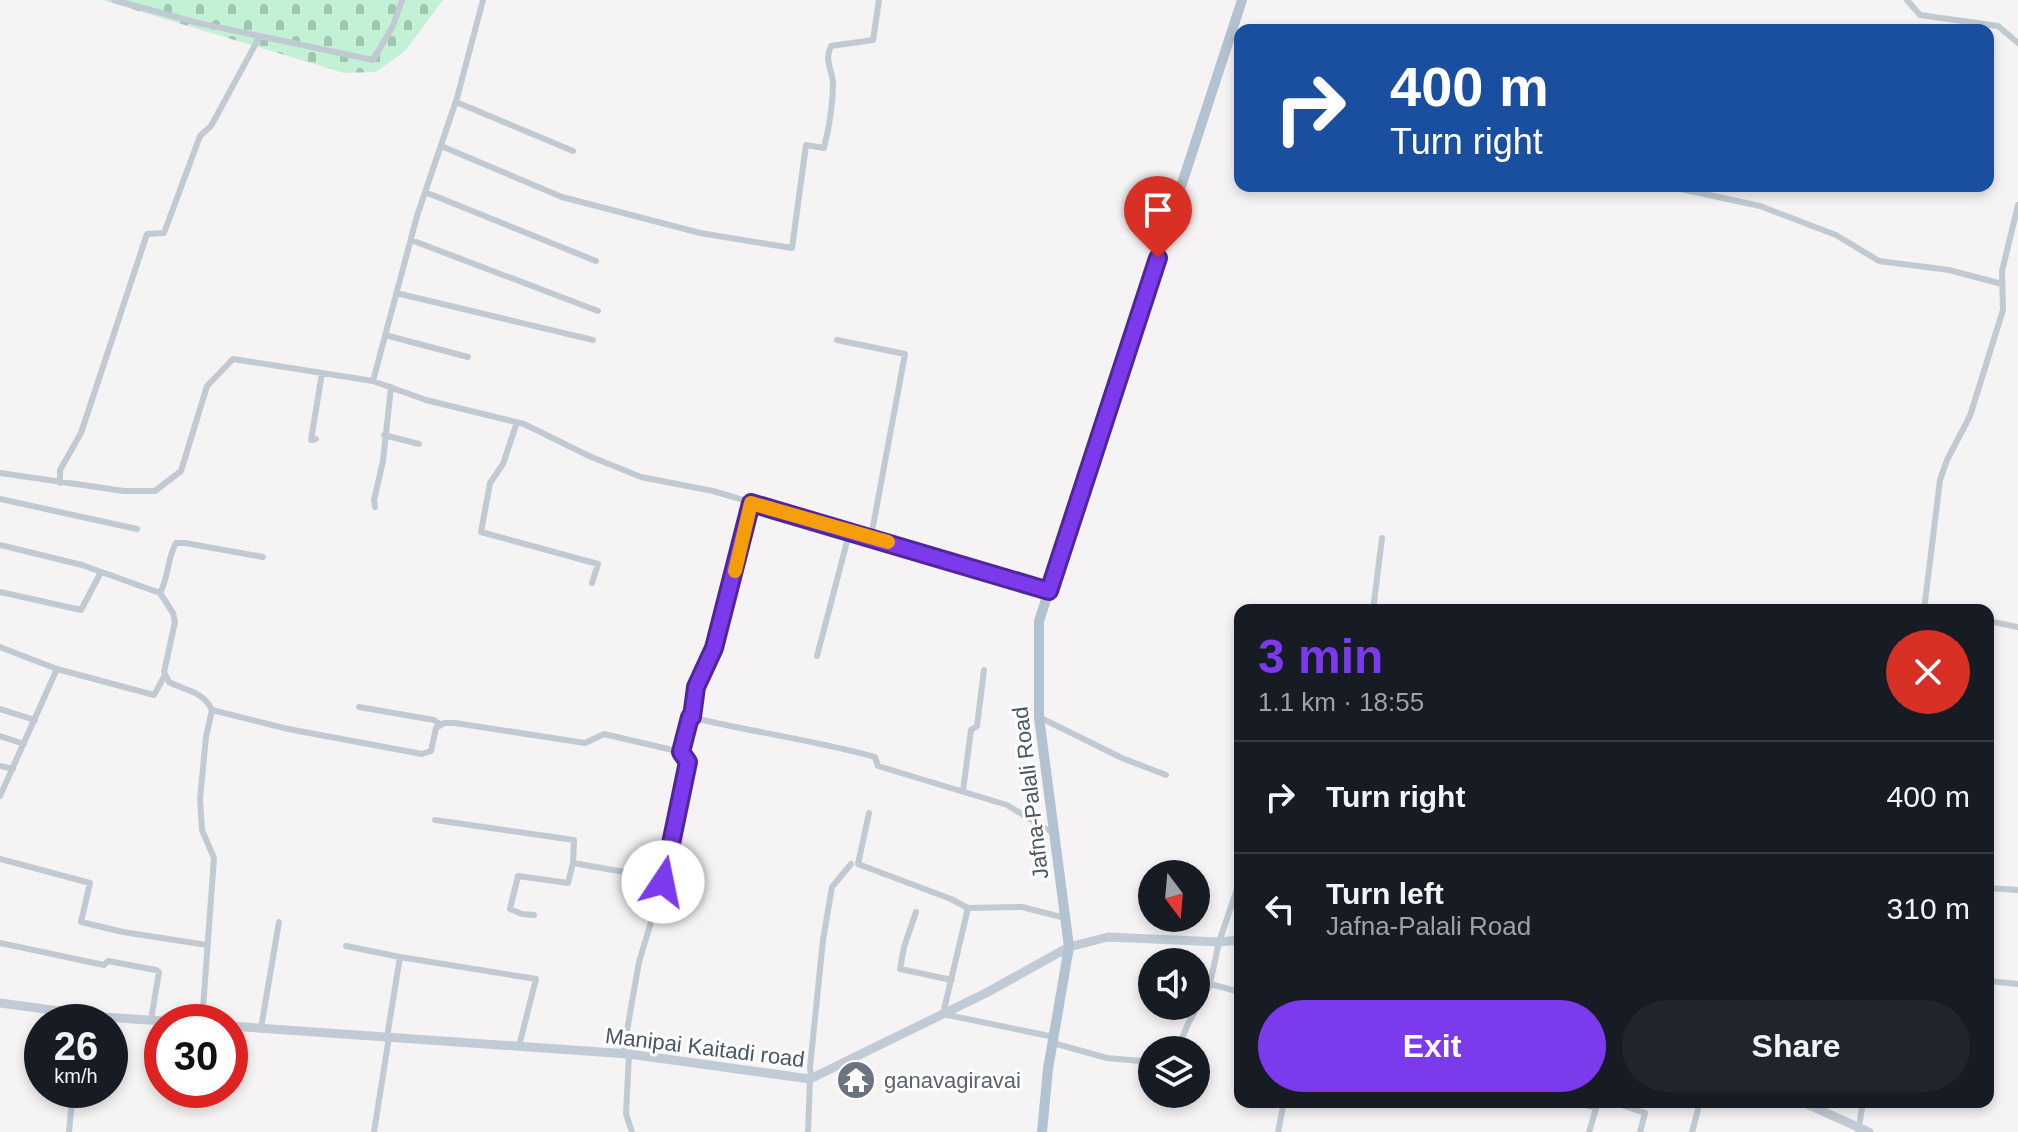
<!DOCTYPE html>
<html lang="en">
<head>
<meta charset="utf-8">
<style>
  body { margin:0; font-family:Helvetica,sans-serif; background:#20242c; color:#f1f3f6; height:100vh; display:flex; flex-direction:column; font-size:30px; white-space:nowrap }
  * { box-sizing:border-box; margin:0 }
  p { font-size:26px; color:#9ea1a6 }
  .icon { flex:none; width:44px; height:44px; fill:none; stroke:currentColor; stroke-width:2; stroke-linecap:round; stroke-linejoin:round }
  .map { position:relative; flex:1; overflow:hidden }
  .sheet { position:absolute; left:1234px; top:604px; width:760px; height:504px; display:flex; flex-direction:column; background:#171b24; border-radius:16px; box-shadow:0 4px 12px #0003 }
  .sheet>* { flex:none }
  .banner { position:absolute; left:1234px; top:24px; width:760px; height:168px; border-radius:16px; box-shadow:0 4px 12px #0003; background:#1a4fa0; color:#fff; overflow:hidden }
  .needle { width:52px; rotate:164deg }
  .fabs { position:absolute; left:1138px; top:860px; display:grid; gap:16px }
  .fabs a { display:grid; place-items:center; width:72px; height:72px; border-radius:50%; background:#171b24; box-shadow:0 4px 12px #0003; font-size:40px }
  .speed { position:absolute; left:24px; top:1004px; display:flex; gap:16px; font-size:40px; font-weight:700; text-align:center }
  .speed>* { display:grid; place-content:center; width:104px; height:104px; border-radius:50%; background:#171b24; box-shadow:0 4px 12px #0003; line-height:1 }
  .speed small { font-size:20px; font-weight:400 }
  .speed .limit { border:12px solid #d22; background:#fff; color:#111 }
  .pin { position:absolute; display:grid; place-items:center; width:68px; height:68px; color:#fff; margin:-82px -34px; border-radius:50% 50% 50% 0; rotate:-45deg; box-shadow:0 0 8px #0007 }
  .pin .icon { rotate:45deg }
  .me { position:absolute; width:88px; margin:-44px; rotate:11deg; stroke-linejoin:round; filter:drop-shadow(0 0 6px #0008) }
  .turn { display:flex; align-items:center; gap:28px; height:168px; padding:0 24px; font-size:36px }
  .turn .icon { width:104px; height:104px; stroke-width:2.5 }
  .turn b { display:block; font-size:56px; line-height:68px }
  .round { display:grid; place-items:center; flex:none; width:84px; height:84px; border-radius:42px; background:#20242c }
  .summary { display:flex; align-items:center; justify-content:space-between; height:136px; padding:0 24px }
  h1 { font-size:48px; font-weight:600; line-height:60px; color:#7c3aed }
  .action { display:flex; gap:16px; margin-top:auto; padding:16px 24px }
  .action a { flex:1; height:92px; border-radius:48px; background:#7c3aed; color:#fff; font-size:32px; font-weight:600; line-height:92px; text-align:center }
  .action a+a { background:#20242c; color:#f1f3f6 }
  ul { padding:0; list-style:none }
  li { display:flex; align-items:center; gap:24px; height:112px; padding:0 24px; border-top:2px solid #363941 }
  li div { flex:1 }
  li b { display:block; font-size:30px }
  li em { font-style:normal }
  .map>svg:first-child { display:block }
</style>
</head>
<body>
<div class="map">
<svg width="2018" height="1132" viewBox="0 0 2018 1132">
  <defs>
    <pattern id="cemetery-stones" width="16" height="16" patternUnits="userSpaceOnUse" patternTransform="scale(2)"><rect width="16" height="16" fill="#c3f1d5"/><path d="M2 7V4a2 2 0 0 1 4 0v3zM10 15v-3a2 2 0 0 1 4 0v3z" fill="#a0c6b0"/></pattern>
  </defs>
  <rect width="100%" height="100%" fill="#f5f3f3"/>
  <path fill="url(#cemetery-stones)" d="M102,0h341l-38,51 -29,21 -32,1z"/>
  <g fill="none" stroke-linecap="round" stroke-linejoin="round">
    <path stroke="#c1cad2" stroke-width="6" d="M114,0l84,23 175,37 20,-34 9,-26
      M1907,0l13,15 78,11 20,17
      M456,102l117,49
      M441,146l121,51 138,36 92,15 14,-103 18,3c5,-20 9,-44 9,-65 -1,-14 -9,-23 -2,-37l42,-6 6,-40
      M1667,186l93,20 76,29 43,26 70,9 53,14
      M425,192l171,69
      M411,240l187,71
      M396,293l197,47
      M385,335l83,22
      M837,340l68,14 -34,183
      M373,381l44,-165 40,-118 26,-98
      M517,422l-14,42 -13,19 -9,49 117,32 -6,19
      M384,435l35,9
      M316,439l-5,1 11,-67
      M0,473l124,18h31l26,-20 26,-85 26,-27 140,22 53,19 98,24 65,32 52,21 72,14 336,100
      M60,483v-13l21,-37 66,-199 17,-1 36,-97 11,-10 49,-90
      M0,499l137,30
      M375,507l-1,-7 9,-39 8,-74
      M0,545l82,20 78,28
      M0,592l81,18 20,-38
      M1373,610l9,-72
      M1924,610l16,-130 7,-20 23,-44 33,-106 -1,-39 16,-66
      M1988,621l30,6
      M0,647l57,22 97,26 11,-20
      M817,656l33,-126
      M359,707l75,13 7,5
      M0,709l35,11
      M212,710c-9,-19 -26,-19 -43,-28l-5,-10 11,-50 -2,-9 -13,-20c9,-16 7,-35 16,-50h9l78,14
      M692,717l4,-30 18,-39 37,-145
      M1039,717l83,41 44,17
      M0,736l24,8
      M0,766l13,3
      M963,791l8,-61 6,-4 7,-56
      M0,796l57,-127
      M869,813l-11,51 93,35 17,9 54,-1 43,11
      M435,820l139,20 -1,23 91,16
      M0,859l90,24 -9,39 42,10 84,13
      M1988,888l30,2
      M968,908l-25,106 111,23
      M916,912l-12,35 -4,22 52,11
      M534,915l-12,-1 -12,-5 8,-33 50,7 5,-20
      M0,943l104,22 4,-4 48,9 3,2 -8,48
      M346,946l54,11 -13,80
      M400,957l136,22 -17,67
      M1988,981l30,3
      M1210,984l30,8
      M202,1022l12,-164 -12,-28 -2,-31 6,-62 6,-27 76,19 134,25 9,-3 5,-23 8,-5h11l130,20 19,-9 77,18
      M261,1028l18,-106
      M1053,1043l54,15 45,4
      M1177,1050l11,-26 22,-40 9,-42 21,-62
      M623,1053l16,-91 24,-80 25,-120 -7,-10 9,-35c61,15 124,23 185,40l3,9 129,39 46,28
      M629,1054l-3,60 6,18
      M811,1078l-1,-11 13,-127 9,-53 19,-23
      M1575,1102l21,6
      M1613,1102l32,11 -5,19
      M69,1132l4,-42
      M374,1132l15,-95
      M808,1132l2,-53
      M1278,1132l6,-30
      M1589,1132l9,-30
      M1692,1132l8,-30
      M1858,1132l5,-30"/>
    <path stroke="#c1cbd6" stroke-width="9" d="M0,1003l103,14 76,5
      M230,1026l399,28 181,25 176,-86 83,-46 39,-10 111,5 21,-2
      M1802,1102l67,30"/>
    <path stroke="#b3c2d1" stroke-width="10" d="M1042,1132l6,-63 21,-122 -30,-230v-96l203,-621"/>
  </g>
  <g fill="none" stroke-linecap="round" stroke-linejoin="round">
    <g stroke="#51269a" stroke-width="20">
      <path id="route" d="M663,882l25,-120 -7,-10 9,-35h2l4,-30 18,-39 37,-145 298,88 109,-333"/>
    </g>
    <use href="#route" stroke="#7c3aed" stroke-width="14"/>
    <path stroke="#f59e0b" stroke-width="14" d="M735,571l16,-68 137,39"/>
  </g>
  <defs>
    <g id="temple-disc" transform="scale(2)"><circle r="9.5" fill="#6b7280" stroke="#fff"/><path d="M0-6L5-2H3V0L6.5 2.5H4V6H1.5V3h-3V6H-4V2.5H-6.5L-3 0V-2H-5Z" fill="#fff"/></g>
  </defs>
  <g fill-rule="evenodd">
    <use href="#temple-disc" x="856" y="1080"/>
  </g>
  <g text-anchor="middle" stroke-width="6" stroke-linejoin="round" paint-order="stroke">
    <g font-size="22" fill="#4a5661" stroke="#fff">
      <text transform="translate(1030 793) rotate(-97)" y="8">Jafna-Palali Road</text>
      <text transform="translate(705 1047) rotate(7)" y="8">Manipai Kaitadi road</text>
    </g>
    <g font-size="22" fill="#5b616d" stroke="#fff" text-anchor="start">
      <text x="884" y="1088">ganavagiravai</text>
    </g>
  </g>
</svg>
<div class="fabs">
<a><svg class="needle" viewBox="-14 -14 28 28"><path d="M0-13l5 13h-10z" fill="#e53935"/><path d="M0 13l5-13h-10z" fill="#9ea1a6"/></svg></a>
<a><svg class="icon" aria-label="sound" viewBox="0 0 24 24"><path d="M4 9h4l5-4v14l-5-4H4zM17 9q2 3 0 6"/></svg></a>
<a><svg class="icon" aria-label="layers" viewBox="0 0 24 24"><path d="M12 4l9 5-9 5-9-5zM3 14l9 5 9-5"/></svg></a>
</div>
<div class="speed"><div>26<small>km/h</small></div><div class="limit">30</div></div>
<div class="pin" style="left:1158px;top:258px;background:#d93025"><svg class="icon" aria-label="arrive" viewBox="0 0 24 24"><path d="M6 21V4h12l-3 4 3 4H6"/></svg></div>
<svg class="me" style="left:663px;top:882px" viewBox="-20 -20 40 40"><circle r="19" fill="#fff"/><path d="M0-13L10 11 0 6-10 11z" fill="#7c3aed"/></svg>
<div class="banner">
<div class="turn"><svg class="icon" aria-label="right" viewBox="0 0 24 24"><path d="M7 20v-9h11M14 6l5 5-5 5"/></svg><div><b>400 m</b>Turn right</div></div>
</div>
<section class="sheet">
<div class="summary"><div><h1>3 min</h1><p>1.1 km · 18:55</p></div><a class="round" style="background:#d93025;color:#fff"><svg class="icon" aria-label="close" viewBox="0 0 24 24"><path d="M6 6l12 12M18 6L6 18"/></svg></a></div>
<ul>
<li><svg class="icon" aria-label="right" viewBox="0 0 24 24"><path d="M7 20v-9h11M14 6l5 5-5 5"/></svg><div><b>Turn right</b></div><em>400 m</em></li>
<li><svg class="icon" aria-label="left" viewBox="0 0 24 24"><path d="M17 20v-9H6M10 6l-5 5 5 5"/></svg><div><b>Turn left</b><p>Jafna-Palali Road</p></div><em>310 m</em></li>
</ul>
<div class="action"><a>Exit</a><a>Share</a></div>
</section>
</div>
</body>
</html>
